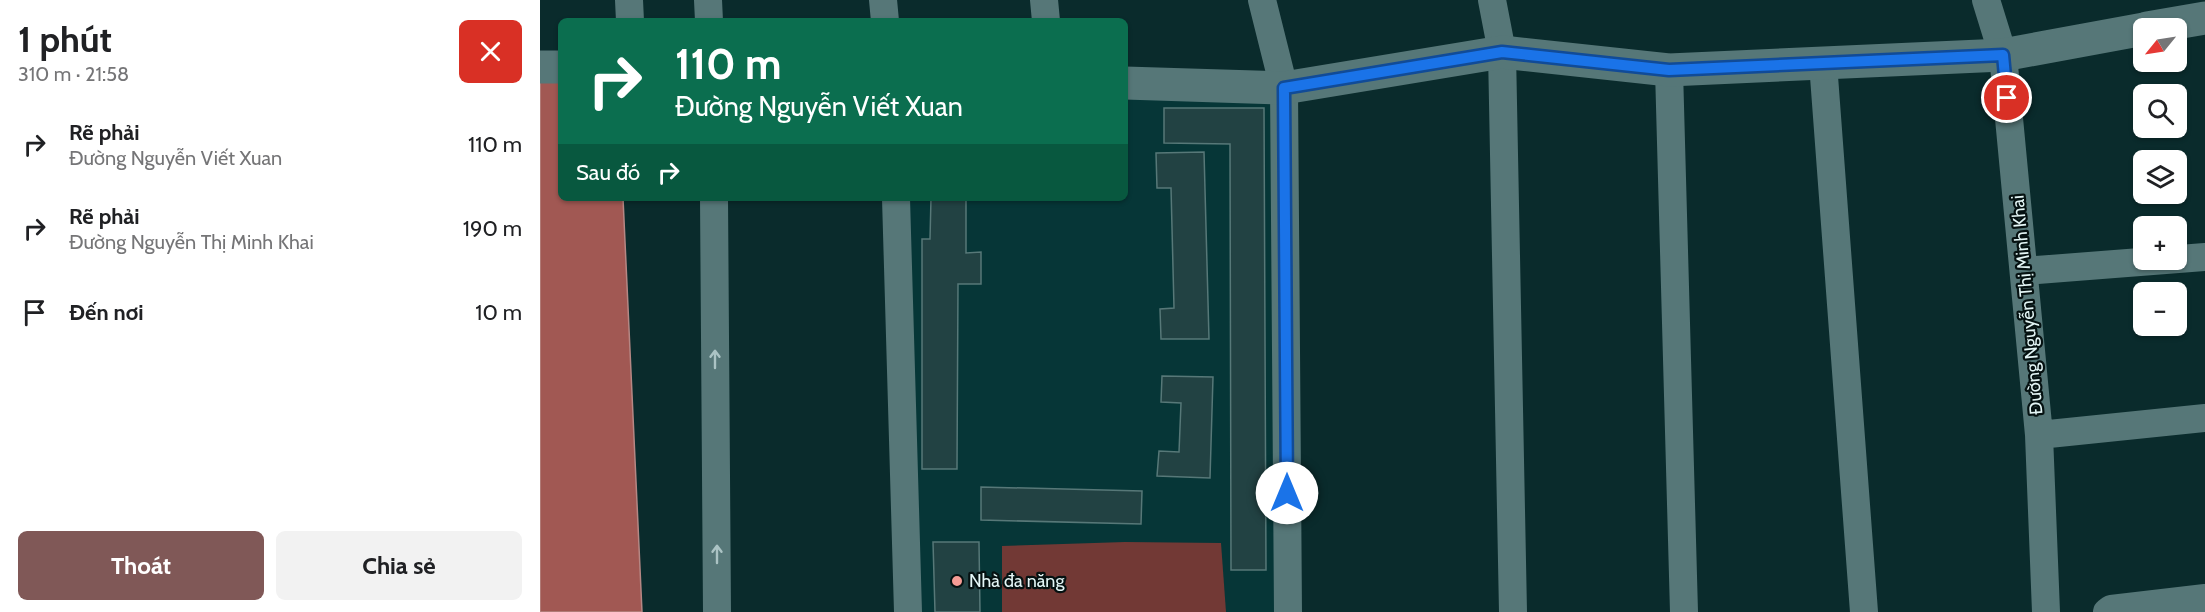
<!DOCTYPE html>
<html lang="vi">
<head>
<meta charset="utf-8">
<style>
  body { margin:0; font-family:Cabin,sans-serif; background:#f2f2f2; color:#202124; height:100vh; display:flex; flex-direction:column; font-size:22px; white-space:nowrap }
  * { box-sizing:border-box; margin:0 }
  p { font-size:20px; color:#757577 }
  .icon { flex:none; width:33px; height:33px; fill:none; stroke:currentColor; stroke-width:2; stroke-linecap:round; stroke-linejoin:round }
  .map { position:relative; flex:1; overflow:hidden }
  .side { display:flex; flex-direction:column; background:#fff; width:540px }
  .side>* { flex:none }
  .guide { position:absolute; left:18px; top:18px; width:570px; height:183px; border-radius:9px; box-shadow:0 2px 4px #0004; background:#0b6e4f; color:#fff; overflow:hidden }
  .needle { width:39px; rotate:240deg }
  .buttons { position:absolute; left:1593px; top:18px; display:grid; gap:12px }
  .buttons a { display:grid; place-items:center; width:54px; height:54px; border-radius:9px; background:#fff; box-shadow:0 2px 4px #0004; font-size:30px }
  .pin { position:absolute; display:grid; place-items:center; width:51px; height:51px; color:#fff; margin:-26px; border:3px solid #fff; border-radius:50%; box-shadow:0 2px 6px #0007 }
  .me { position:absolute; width:66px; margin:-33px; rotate:0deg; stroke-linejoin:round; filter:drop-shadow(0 0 4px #0008) }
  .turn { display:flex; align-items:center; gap:21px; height:126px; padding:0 18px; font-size:27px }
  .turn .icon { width:78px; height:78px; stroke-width:2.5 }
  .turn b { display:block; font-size:42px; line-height:51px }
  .then { display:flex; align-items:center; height:57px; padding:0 18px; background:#0003; gap:12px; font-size:22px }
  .round { display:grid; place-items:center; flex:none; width:63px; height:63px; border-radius:9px; background:#f2f2f2 }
  .headline { display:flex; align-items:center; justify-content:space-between; height:102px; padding:0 18px }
  h1 { font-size:36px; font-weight:800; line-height:45px }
  .primary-button { display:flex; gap:12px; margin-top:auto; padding:12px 18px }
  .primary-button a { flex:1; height:69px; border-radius:9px; background:#805857; color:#fff; font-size:24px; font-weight:800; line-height:69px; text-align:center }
  .primary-button a+a { background:#f2f2f2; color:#202124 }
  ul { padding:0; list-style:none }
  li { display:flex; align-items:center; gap:18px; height:84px; padding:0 18px }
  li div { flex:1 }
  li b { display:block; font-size:22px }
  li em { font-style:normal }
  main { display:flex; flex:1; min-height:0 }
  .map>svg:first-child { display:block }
</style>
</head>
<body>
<main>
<section class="side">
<div class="headline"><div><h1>1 phút</h1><p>310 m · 21:58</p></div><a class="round" style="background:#d93025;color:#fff"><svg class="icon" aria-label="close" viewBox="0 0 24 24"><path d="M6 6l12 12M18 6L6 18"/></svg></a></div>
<ul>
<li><svg class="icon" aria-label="right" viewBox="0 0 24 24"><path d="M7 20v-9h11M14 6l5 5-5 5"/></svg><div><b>Rẽ phải</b><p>Đường Nguyễn Viết Xuan</p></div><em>110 m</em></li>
<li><svg class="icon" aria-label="right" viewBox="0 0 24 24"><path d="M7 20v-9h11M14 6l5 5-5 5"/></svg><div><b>Rẽ phải</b><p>Đường Nguyễn Thị Minh Khai</p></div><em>190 m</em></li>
<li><svg class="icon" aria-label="arrive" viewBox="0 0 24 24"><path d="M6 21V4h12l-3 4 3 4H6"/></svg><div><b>Đến nơi</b></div><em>10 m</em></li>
</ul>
<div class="primary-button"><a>Thoát</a><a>Chia sẻ</a></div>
</section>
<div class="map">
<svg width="1665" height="612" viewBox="0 0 1665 612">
  <rect width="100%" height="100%" fill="#0a2b2c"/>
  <path fill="#063637" d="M585,83l159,5 15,524h-384l-18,-414h228z"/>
  <path fill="#723935" d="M585,542l96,1 5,69h-224v-66z"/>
  <path fill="#a15853" stroke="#b58784" stroke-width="1.5" d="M0,82h21v116h62l19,414h-102z"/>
  <path fill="#224243" stroke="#577878" stroke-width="1.5" d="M624,108h100l2,462h-35l-1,-426 -66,-1z
    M664,152l5,187h-48l-1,-30 14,-1 -3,-120h-14l-1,-35z
    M391,198h35v55l15,-1v32h-23l-1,185h-35v-230h8z
    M622,376l51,1 -3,101 -53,-2 2,-25 20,1 2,-49 -20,-1z
    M441,487l161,4 -1,33 -160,-4z
    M393,542h46l1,70h-45z"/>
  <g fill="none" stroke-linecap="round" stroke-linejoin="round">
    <path stroke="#567778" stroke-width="28" d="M89,0l1,21
      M168,0l1,21
      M343,0l2,21
      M504,0l2,21
      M722,0l22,88 4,524
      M952,0l10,52 11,560
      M1446,0l17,55 36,380 7,177
      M1283,63l41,549
      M1129,70l15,542
      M174,198l3,414
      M356,198l12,414
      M1484,271l181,-14
      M1499,435l166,-17
      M1567,612l4,-3 94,-11"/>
    <path stroke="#567778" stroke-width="33" d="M1607,28l58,-10
      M0,67h21
      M585,83l159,5 218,-36 167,18 334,-15 141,-26"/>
  </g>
  <defs><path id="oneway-shaft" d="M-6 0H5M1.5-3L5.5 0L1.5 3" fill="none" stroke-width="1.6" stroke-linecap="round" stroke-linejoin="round" transform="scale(1.5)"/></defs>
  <g stroke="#abc3c4">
    <use href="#oneway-shaft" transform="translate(175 359) rotate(-90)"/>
    <use href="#oneway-shaft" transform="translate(177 554) rotate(-90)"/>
  </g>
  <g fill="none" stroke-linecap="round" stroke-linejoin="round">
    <g stroke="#114b97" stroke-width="15">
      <path id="route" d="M747,493l-3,-405 218,-36 167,18 334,-15 4,43"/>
    </g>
    <use href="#route" stroke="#1a73e8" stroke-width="10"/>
  </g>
  <circle fill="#f59c95" stroke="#051111" stroke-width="2" cx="417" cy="581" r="6"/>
  <g text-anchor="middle" stroke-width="4.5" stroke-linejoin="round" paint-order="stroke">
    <g font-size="18" fill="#e4f6f6" stroke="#051111">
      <text transform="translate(1487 305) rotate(-95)" y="6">Đường Nguyễn Thị Minh Khai</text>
    </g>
    <g font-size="18" fill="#e4f6f6" stroke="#051111" text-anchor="start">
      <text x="429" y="587">Nhà đa năng</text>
    </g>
  </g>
</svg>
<div class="buttons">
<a><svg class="needle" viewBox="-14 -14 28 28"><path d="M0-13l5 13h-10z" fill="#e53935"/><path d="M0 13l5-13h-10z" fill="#757577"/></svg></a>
<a><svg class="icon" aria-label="search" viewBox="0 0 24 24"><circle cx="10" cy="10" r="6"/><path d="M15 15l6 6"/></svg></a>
<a><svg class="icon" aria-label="layers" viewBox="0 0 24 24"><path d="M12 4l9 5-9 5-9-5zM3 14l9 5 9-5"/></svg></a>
<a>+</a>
<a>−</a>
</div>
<div class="pin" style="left:1467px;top:98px;background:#d93025"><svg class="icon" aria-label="arrive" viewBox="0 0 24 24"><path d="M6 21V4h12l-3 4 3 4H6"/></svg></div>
<svg class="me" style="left:747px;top:493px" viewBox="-20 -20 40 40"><circle r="19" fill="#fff"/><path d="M0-13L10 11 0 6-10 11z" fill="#1a73e8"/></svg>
<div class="guide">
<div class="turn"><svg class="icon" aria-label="right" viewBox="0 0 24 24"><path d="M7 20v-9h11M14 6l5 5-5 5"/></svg><div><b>110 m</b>Đường Nguyễn Viết Xuan</div></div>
<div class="then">Sau đó<svg class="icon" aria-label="right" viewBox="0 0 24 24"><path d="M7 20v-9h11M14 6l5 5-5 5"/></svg></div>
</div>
</div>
</main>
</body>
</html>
